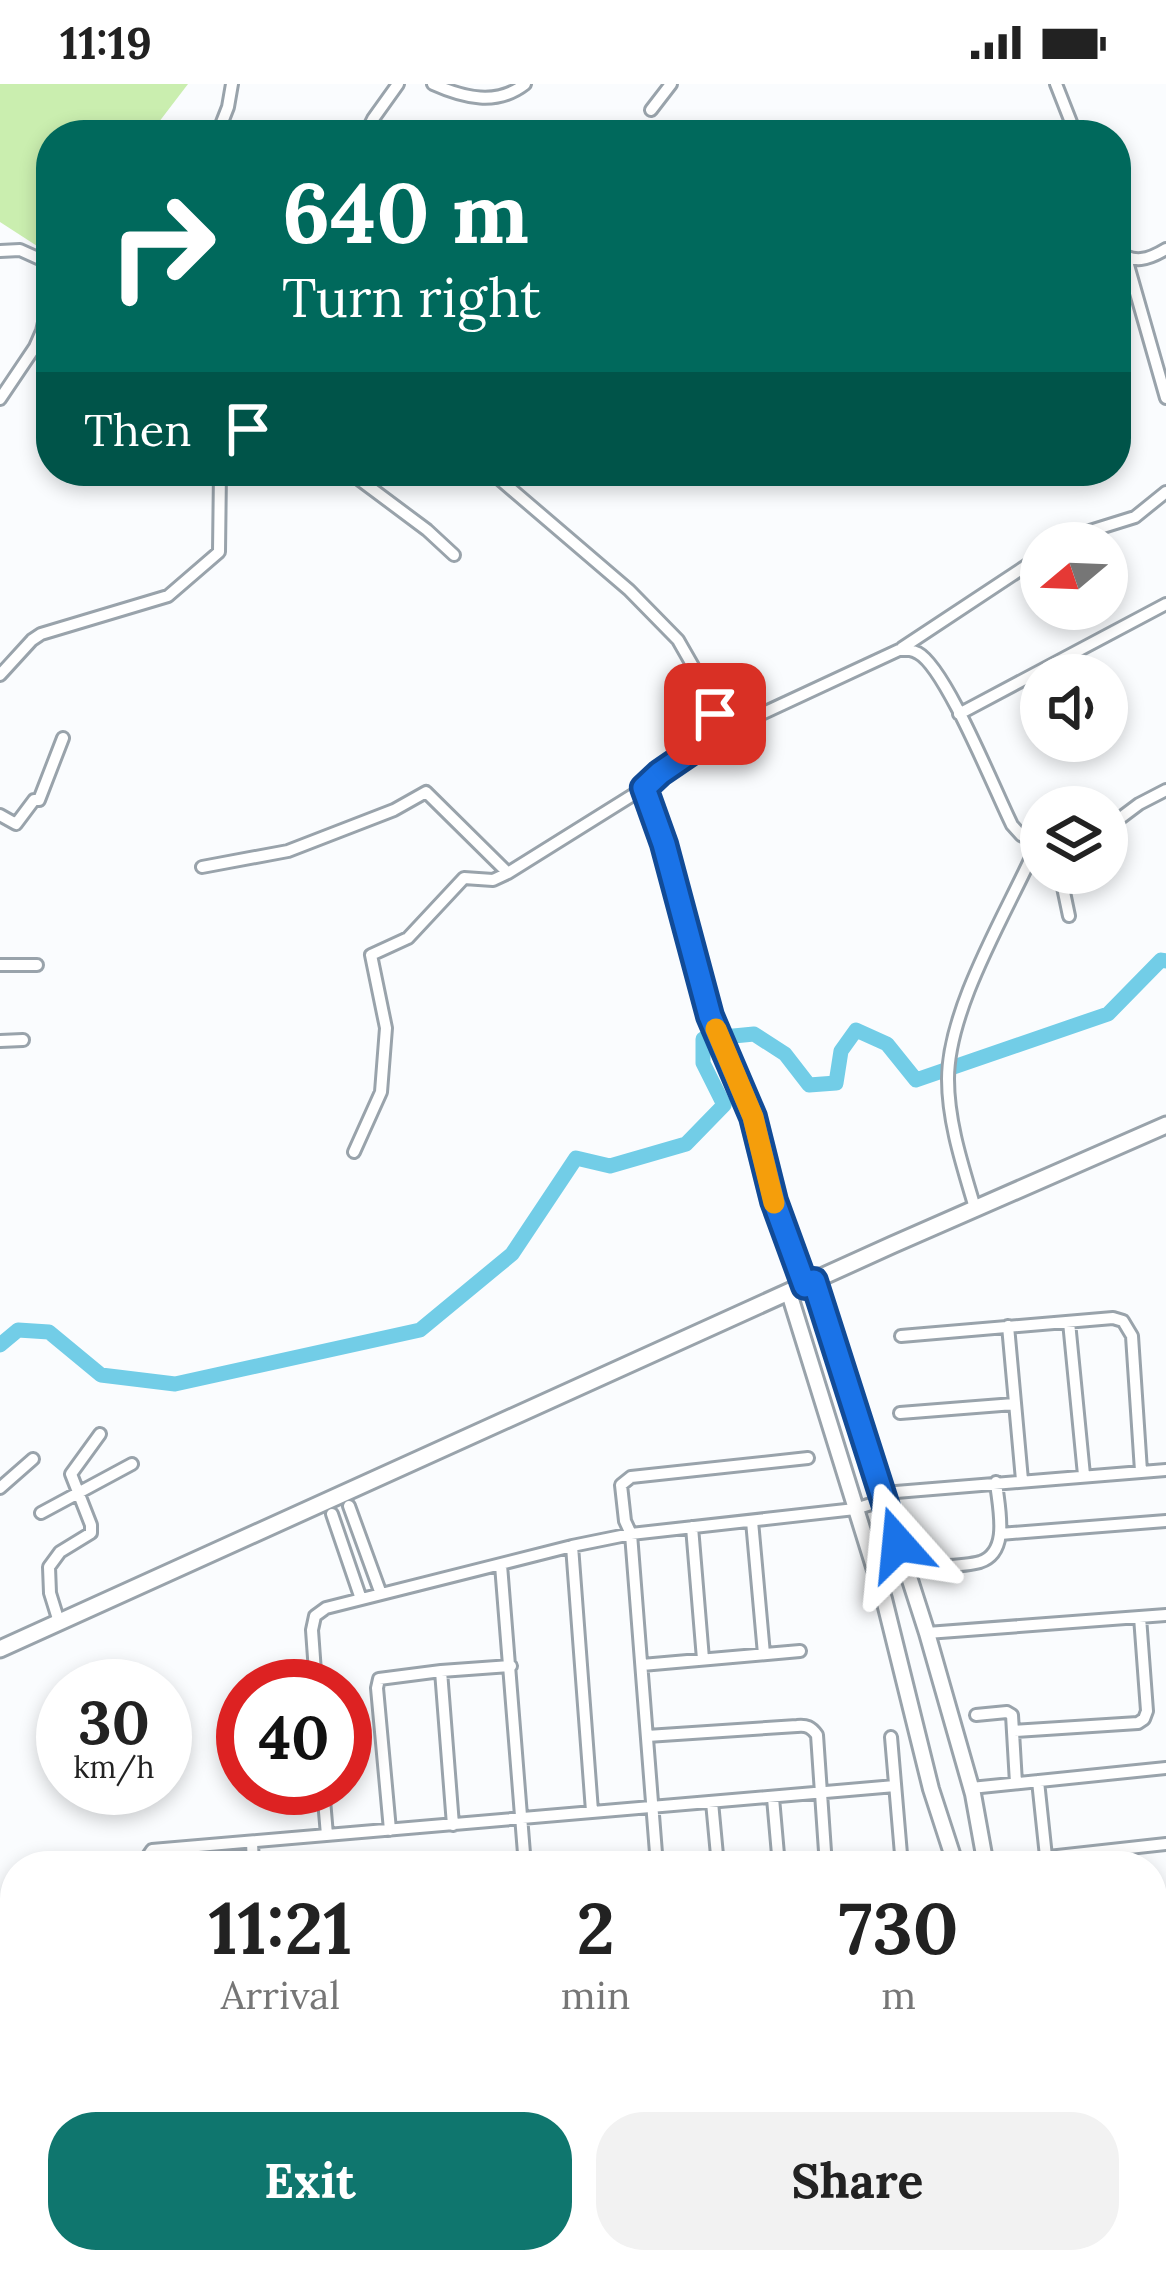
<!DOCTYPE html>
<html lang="en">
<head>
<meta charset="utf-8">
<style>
  body { margin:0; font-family:Lora,serif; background:#f2f2f2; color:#222; height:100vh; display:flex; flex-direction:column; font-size:45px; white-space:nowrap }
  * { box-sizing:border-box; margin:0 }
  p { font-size:39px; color:#767676 }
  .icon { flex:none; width:66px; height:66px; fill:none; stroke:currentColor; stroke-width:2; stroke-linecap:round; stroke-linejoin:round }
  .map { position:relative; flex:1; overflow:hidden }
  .sheet { position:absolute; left:0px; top:1767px; width:1167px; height:423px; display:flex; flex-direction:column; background:#fff; border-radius:48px 48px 0 0; box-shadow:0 6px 18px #0003 }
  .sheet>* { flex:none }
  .hud { position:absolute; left:36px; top:36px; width:1095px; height:366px; border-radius:48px; box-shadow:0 6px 18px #0003; background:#00695c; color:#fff; overflow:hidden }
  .needle { width:78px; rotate:251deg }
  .buttons { position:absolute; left:1020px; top:438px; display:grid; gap:24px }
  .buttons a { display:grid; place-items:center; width:108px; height:108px; border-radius:50%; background:#fff; box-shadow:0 6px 18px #0003; font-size:60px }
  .speed { position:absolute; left:36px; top:1575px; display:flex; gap:24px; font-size:60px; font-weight:700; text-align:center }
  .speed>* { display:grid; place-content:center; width:156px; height:156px; border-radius:50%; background:#fff; box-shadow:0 6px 18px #0003; line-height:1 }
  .speed small { font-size:30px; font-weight:400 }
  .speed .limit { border:18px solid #d22; background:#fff; color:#111 }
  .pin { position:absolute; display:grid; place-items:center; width:102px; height:102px; color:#fff; margin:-51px; border-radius:24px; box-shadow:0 6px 18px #0006 }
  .me { position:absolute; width:132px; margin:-66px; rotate:342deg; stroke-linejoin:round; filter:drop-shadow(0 0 9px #0008) }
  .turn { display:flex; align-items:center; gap:42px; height:252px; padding:0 48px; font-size:54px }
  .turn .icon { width:156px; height:156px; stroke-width:2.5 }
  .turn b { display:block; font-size:84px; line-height:102px }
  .then { display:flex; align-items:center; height:114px; padding:0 48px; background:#0003; gap:24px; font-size:45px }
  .eta { display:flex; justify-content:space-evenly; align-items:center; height:204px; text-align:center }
  .eta b { font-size:72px; font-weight:700; line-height:84px }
  .cta { display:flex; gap:24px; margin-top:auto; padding:24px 48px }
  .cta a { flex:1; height:138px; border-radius:48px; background:#0f766e; color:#fff; font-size:48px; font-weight:700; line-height:138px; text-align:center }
  .cta a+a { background:#f2f2f2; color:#222 }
  .status { display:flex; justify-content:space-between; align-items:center; height:84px; padding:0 60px; background:#fff; direction:ltr }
  .status svg { height:33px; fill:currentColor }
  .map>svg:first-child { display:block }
</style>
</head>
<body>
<div class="status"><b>11:19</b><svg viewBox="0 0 49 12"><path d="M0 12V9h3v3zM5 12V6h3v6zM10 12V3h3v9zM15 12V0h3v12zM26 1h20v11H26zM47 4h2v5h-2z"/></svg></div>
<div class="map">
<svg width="1166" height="2189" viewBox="0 0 1166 2189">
  <rect width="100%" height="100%" fill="#fafcfe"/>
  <path fill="#caeeaf" d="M0,0h188l-39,51h-98v120l-51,-33z"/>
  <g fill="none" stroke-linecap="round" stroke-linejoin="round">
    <path stroke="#72cde7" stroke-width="15" d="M0,1261l18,-15 31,2 52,43 74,9 245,-54 92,-76 64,-96 34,8 76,-22 38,-39 -21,-42v-24l51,-5 31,20 24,31 27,-2 5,-32 15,-21 31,14 29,36 192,-66 53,-54 5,1"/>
    <g stroke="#99a3ab" stroke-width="16">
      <path id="street" d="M433,0c31,14 64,22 92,0
        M1056,0l20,51
        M651,26l20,-26
        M217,51l11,-28 4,-23
        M365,51l8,-16 25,-35
        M0,167l20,-1 31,14
        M1116,167c18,13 32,9 50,-2
        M1126,174l40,140
        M0,315l35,-52 7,-16 9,-39
        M348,387l79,59 27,25
        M1062,459l12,-7 61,-19 31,-25
        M902,564l139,-92
        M0,591l32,-35 9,-6 127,-38 51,-44 1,-81
        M959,630l207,-110
        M714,652l185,-86c8,0 11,-1 19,3 28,15 77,138 94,172l9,10 20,10
        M644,704l20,56 46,172 43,101 21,84 31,84
        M0,731l16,9 18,-24h5l24,-62
        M1107,744l32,-24 27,-14
        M202,783l86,-16 106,-41 32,-18 82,81
        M1060,789l9,43
        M0,881h37
        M0,957l23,-1
        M354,1068l27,-60 5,-64 -15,-73 37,-17 56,-60 29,2 15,-7 136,-85 16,-15 54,-37 3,-11 -2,-11 -17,-39 -20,-35 -49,-50 -139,-119
        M975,1124c-12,-41 -27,-85 -27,-129 0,-67 53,-157 82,-219l11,-6
        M1069,1238l15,153
        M1008,1242l14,154
        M901,1252l212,-18 10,3 9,15 9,135
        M900,1329l114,-9
        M0,1404l33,-29
        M349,1422l32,88
        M41,1429l91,-49
        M332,1430l29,85
        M752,1437l12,133
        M692,1443l11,132
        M1000,1450l166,-13
        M572,1462l20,265
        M501,1481l24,301
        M931,1483c16,-1 35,-1 49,-5 31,-10 18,-56 16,-80
        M59,1538l-9,-29 -1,-26 11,-15 31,-19v-8l-20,-51 29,-40
        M927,1549l239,-18
        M642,1581l158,-14
        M441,1587l12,154
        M316,1602l-4,-56 3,-14 11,-8 246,-62 59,-12 224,-25 29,-9 12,-8 270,-22
        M976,1631l31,-3 5,3 4,68
        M1014,1647l124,-8 6,-4 3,-8 -7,-94
        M647,1652l150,-10c10,-1 14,1 20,9l9,131
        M891,1653l11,129
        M1038,1697l9,85
        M323,1704l4,47
        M971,1704l195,-20
        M773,1714l6,68
        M712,1718l6,64
        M390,1746l-13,-142 2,-9 62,-8 70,-5
        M252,1758l1,24
        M1011,1777l155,-17
        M141,1782l11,-16 743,-64
        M657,1782l-26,-332 -6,-13 -4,-36 10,-8 177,-19
        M1152,1836l14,-1
        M0,1845l15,-8
        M1152,2062l14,-1
        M0,2099l15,43
        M1152,2165l14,-1
        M27,2175l4,14
        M492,2175l4,14
        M1041,2175l1,14
        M1147,2175l1,14"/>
    </g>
    <g stroke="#99a3ab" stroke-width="20">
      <path id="secondary" d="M814,1197l113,352 46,161 13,72
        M789,1209l95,306 47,190 25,77
        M857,2189l15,-14
        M905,2189l11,-14"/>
    </g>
    <g stroke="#99a3ab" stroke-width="21">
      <path id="primary" d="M0,1565l892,-404 274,-120"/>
    </g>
    <use href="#street" stroke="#fff" stroke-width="10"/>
    <use href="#secondary" stroke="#fff" stroke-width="14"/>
    <use href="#primary" stroke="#fff" stroke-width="15"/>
  </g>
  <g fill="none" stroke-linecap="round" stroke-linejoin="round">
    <g stroke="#114b97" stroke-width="30">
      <path id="route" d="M715,630l2,10 -3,12 -54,37 -16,15 20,56 46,172 43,101 21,84 31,85 9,-5 84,263"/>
    </g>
    <use href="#route" stroke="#1a73e8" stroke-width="21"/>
    <path stroke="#f59e0b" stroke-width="21" d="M716,945l37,88 21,86"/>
  </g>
</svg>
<div class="buttons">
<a><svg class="needle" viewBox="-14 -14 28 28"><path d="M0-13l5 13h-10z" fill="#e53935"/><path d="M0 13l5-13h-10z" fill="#767676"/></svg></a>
<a><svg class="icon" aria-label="sound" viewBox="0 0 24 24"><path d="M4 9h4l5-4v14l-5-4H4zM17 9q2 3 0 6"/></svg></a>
<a><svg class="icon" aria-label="layers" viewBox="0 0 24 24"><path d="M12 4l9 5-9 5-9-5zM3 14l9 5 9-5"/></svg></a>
</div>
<div class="speed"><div>30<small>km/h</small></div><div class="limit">40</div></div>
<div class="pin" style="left:715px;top:630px;background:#d93025"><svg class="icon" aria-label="arrive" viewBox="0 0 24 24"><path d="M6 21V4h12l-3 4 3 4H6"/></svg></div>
<svg class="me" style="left:898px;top:1460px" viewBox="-20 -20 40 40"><path d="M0-17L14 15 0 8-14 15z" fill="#1a73e8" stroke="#fff" stroke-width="4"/></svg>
<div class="hud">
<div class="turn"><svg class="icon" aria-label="right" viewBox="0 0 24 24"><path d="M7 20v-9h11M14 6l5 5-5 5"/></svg><div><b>640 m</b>Turn right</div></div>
<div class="then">Then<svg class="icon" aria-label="arrive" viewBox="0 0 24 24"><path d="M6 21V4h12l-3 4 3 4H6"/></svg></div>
</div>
<section class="sheet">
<div class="eta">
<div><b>11:21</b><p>Arrival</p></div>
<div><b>2</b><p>min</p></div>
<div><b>730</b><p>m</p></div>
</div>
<div class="cta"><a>Exit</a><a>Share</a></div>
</section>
</div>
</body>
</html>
